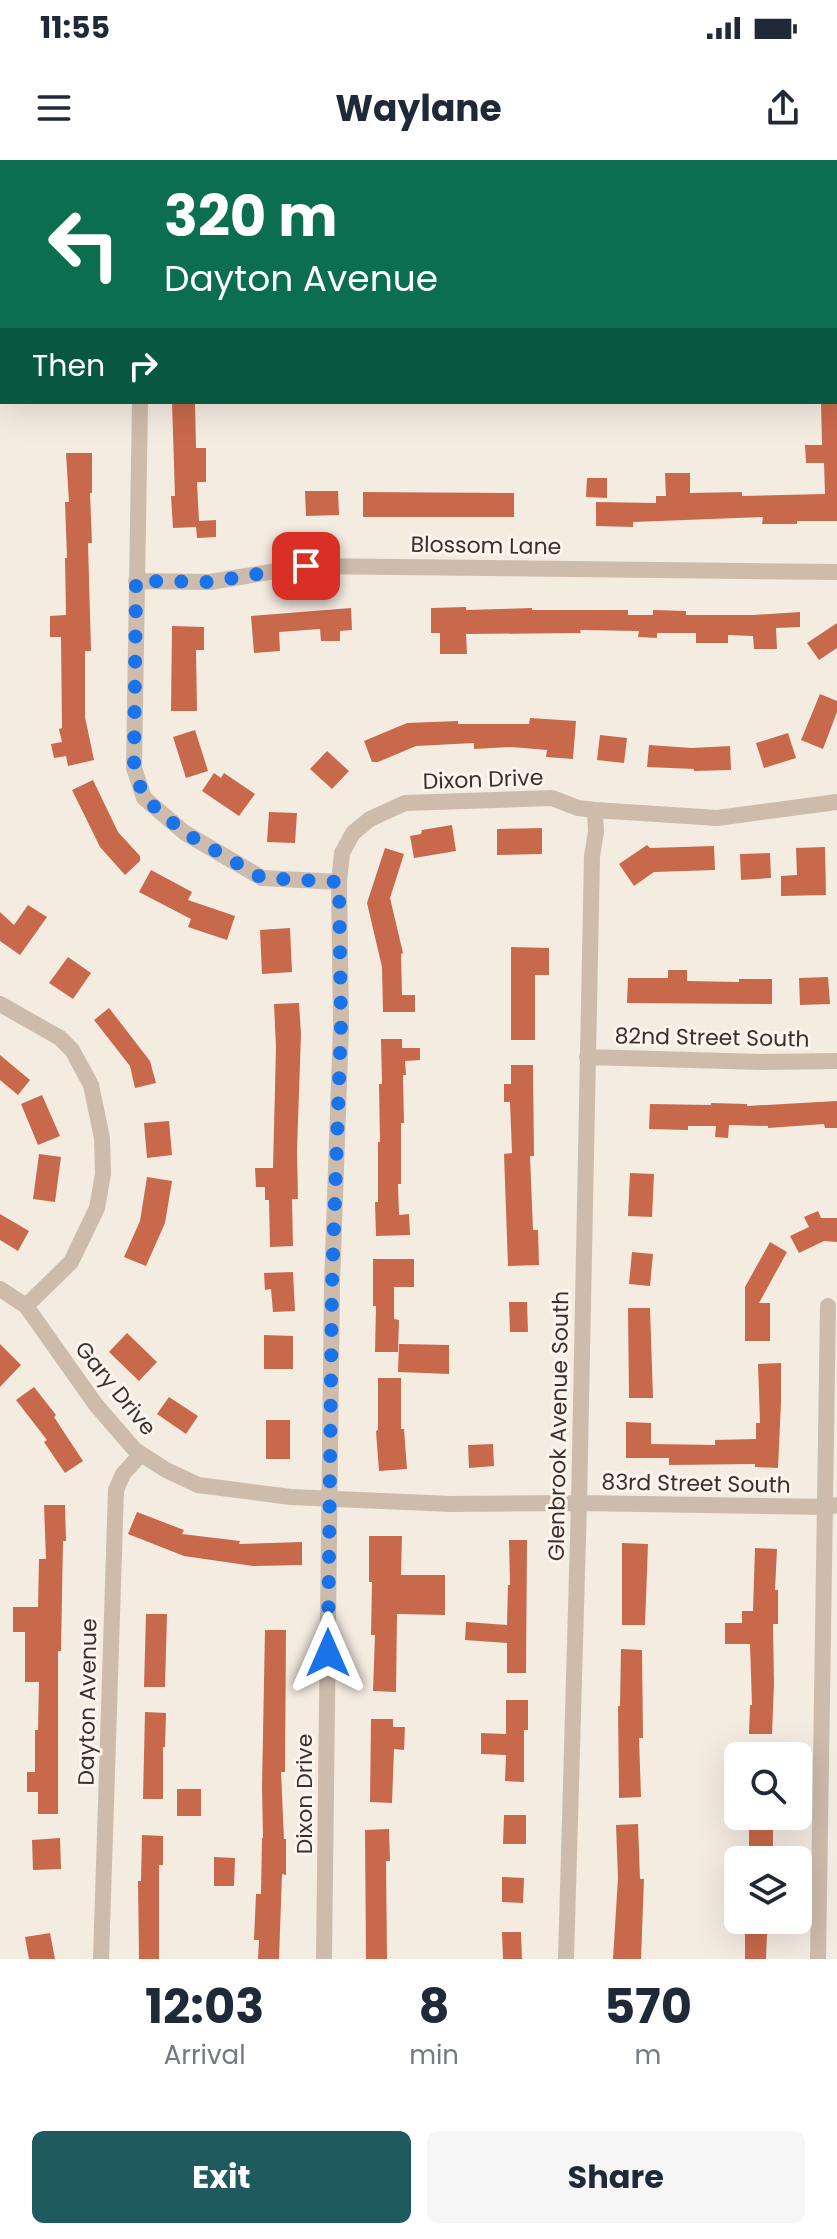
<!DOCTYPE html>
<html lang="en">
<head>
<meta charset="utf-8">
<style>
  body { margin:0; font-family:Poppins,sans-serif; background:#f6f6f7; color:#1f2937; height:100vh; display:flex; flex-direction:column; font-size:30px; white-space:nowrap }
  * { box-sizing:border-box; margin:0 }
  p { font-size:26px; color:#747a83 }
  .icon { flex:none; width:44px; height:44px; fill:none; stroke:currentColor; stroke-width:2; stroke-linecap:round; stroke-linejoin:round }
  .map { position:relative; height:1799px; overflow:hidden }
  .side { display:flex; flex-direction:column; background:#fff; flex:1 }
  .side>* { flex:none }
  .guide { position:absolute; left:0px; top:0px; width:838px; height:244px; box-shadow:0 8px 32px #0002; background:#0b6e4f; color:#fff; overflow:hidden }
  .controls { position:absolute; left:724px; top:1582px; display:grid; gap:16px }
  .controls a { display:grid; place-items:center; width:88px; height:88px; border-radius:12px; background:#fff; box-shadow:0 8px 32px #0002; font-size:40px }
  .pin { position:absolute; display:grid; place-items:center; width:68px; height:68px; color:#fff; margin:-34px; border-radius:16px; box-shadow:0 4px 12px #0006 }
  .me { position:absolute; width:88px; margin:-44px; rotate:0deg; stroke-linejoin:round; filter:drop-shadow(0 0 6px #0008) }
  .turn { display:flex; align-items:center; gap:28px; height:168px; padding:0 32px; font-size:36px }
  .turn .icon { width:104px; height:104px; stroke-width:2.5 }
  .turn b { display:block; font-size:56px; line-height:68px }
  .then { display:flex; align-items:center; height:76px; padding:0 32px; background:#0003; gap:16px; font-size:30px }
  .eta { display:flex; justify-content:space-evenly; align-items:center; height:136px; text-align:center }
  .eta b { font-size:48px; font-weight:700; line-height:56px }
  .action { display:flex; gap:16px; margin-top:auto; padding:16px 32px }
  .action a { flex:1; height:92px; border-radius:12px; background:#1f5a5e; color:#fff; font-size:32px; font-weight:700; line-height:92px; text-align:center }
  .action a+a { background:#f6f6f7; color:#1f2937 }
  .status { display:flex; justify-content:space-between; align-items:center; height:56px; padding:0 40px; background:#fff; direction:ltr }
  .status svg { height:22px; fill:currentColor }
  header { display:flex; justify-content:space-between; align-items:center; height:104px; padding:0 32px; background:#fff; font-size:36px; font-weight:700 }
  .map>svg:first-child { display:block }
</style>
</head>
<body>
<div class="status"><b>11:55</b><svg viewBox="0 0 49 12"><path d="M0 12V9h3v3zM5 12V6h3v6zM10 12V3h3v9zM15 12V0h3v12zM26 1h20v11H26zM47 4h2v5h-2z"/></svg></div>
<header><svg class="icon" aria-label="menu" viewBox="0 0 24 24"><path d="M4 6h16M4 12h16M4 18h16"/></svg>Waylane<svg class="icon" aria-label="share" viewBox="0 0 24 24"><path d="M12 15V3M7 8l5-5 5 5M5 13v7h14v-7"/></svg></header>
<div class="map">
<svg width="837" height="1799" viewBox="0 0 837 1799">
  <rect width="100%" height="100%" fill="#f4ebe1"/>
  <path fill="#b8c4a0" d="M0,0h459v2h-457v120h-2z"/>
  <path fill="#c8694b" d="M172,242h23l1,46h10v34h-9l2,39 17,-1v17l-19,1 -1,-11 -23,1 -2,-32h4z
    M821,242h16v119h-40v3h-35l1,-7 -130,5v5l-37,-1v-24l60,1v-7h10l-1,-23h25v20l52,-1v4l83,-2 -1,-31h-18l-1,-18h17z
    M66,293h26v40h-2l2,50h-4l3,108h-6v66l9,43 -26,6 -2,-10 -12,2 -3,-14 11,-2 -3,-13 3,-1 -1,-91h-11v-21l16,-1 -1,-57h2l-2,-56h4z
    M587,318h20v20l-21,-1z
    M305,331h33l1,24 -33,1z
    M363,332l151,1v24h-151z
    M466,447v3l66,-2v2h96v5h25v-5l33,1v4h67l47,-3v15l-24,1 1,21h-23l-1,-13 -25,-1v8h-32v-10h-39v5l-19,-1 1,-6 -59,-1 1,3 -115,1 1,20h-27v-21h-9v-25z
    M351,448l1,22 -12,1v10h-19l-1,-12 -41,3 1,19 -26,2 -3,-37z
    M837,463v25l-18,12 -12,-17z
    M172,466l32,1v23h-8l1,61h-26z
    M820,534l17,7v11l-14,37 -22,-9z
    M530,558l46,3 -3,38 -27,-2 1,-7 -35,-3 -38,2v-6l-58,3 -38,16h-6l-8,-21 43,-18 51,-2v3h71z
    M195,570l13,41 -22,7 -13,-41z
    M788,573l8,25 -32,10 -8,-25z
    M600,575l27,3 -3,25 -27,-3z
    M649,585l43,3 38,-2 1,24 -37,1v-2l-47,-2z
    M327,591l22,20 -17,18 -22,-20z
    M214,613l7,5 3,-5 31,21 -16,22 -37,-25z
    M93,620l25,52 22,24v5l-15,14 -25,-28 -28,-57z
    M269,652l28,1 -2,30 -28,-1z
    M452,665l4,26 -42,7 -4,-22 11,-2 1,-4z
    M542,668v26l-45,1v-26z
    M647,685l3,3 64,-2 1,24 -61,2 -20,14 -15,-22z
    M825,687l1,48 -45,1v-20l16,-1 -1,-27z
    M385,688l19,6 -14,44 13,55 -2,1 1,41h13v17h-32l-1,-45 -15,-64z
    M770,693l1,25 -30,2 -1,-26z
    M151,710l41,22 -4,8 47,16 -8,24 -39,-13 3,-8 -52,-27z
    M28,745l19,12 -27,38 -20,-14v-29l14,13z
    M290,768l2,44 -30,2 -2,-44z
    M511,787l38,1v27h-14v65h-24z
    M68,797l23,16 -18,26 -24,-16z
    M668,810h19v11l52,1v-3h33v25l-145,-1 1,-25h40z
    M828,817l2,27 -30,1 -1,-27z
    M299,843l2,31 -4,116 1,49h-6l1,47 -23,1 -1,-47h-4v-13h-9l-1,-19h18l3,-120 -2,-44z
    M109,848l41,53 6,22 -21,5 -5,-22 -36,-46z
    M381,879h21v9h18v12l-15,1 1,14h-3l1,48h-3v61h-3l1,31 10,-1 1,21 -34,1 -1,-34h3v-60h2l-1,-58h3z
    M0,895l30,25 -12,15 -18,-15z
    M511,905h22l1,91h-4l3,74h5l1,35 -31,1 -4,-112 8,-1 -2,-51h-6v-18h7z
    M42,935l18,41 -22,9 -17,-41z
    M837,941v27h-12l-1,-4 -56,4v-2l-39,-1 -1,13 -13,-1 1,-11h-28v4l-39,-1 1,-25 61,1v-2l36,1v2z
    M169,961l3,34 -25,3 -3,-35z
    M39,994l22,3 -6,45 -22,-3z
    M630,1013l24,1 -2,43 -24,-1z
    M147,1017l25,4 -7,42 -19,43 -22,-9 16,-36z
    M818,1051l3,7h16v24l-13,-1 -25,12 -9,-17 19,-9 -5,-10z
    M0,1054l29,17 -11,20 -18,-11z
    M770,1082l17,10 -28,51h11v38h-25v-54z
    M632,1092l21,2 -3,32 -21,-2z
    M373,1099h41v28h-20v32l5,1 -1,32h-23l1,-46h-3z
    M293,1112l2,39 -22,1 -2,-23 -6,1 -1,-17z
    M509,1142h18l1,30h-18z
    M628,1148h22l3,90h-24z
    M127,1173l30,29 -18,19 -30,-29z
    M264,1175l29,1v33h-29z
    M0,1184l21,21 -21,22z
    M399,1184l50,1v29l-51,-2z
    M781,1203v39l-3,66 -23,-1v-3l-86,1v-7h-43v-36l25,1v21l64,1v-5l41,-1v-16h4l-2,-59z
    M378,1218h23v51h3l3,40 -28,2 -3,-40 2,-1z
    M34,1227l22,28 -2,2 29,44 -18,12 -21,-31 3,-2 -31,-40z
    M169,1237l29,19 -12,18 -29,-20z
    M266,1260h24v39h-24z
    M493,1284l1,22 -25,2 -1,-23z
    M44,1345h21l1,36h-3l-2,110h-3v163h-20v-22h-11v-20h8v-42h3l1,-48h-14v-50h-12v-25h25l1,-48h7z
    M137,1352l47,18 -2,4 58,7 -1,3 63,-2v23l-49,1 -69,-10 -56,-22z
    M369,1376h33l-1,39h44v40l-48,-1 -1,78 -23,-1 2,-56h-4l1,-53h-3z
    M509,1380h18l-1,133h-19v-30l-42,-3 1,-18 41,3 1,-40h2z
    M622,1383l26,1 -3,81h-23z
    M755,1388l22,1 -2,41h3v34h-5l1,60 -2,50h-23l1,-29h2l-2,-61h-25v-21h17v-12h11z
    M146,1454h21l-2,73h-21z
    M265,1470h21l-1,142h-4l3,67h2v36l-4,-1 -3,85h-21l1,-19h-5l2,-46h5l1,-56h1l-1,-51z
    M621,1489l21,1 1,88h-4l2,59 -22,1 -1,-92h2z
    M506,1540h22v30h-4v52l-19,-1 1,-26 -25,-1v-21l25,1z
    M145,1552l21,1 -1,34h-2v52h-20z
    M371,1559h22v8h12l-1,23 -10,-1 -2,54 -22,-1z
    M177,1629h24v27h-24z
    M504,1655h22v29h-23z
    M749,1662h24v31h-24z
    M638,1664l2,55h4l-3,80h-28l5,-81 -2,-53z
    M389,1669l1,32h-4l1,98h-21l-1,-129z
    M142,1675l21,1v29h-4v94h-20l-1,-78h3z
    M60,1678l1,31 -28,1 -1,-30z
    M214,1697l21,1 -1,28h-20z
    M502,1717l22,1 -1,25 -21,-1z
    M502,1772h19l1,27h-19z
    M50,1773l5,26h-26l-4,-22z
    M745,1774h22l-1,25h-21z"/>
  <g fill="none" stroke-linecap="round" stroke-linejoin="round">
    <path stroke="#cdbbac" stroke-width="16" d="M476,0v2
      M700,2v-2
      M836,10h1
      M0,144h2
      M140,242l-6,366 10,30 41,35 77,45 77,4
      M136,421l74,1 96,-16 531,6
      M0,844l60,34 12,12 19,35 11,53 1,36 -6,34 -26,54 -45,44
      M587,897l174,5 76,-1
      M0,1129l26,17 70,99 39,45 31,20 32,15 93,12 160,7 128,-1 247,4 11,-2
      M101,1799l15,-469 7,-16 18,-20
      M324,1799l8,-675 9,-259 -2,-143 3,-29 11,-20 17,-14 35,-16 147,-5 26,10 17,2 122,8 120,-16
      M566,1799l13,-456 13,-647 4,-24 -1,-22
      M818,1799l10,-653"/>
  </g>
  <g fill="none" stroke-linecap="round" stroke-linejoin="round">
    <path stroke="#1a73e8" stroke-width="14" stroke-dasharray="0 25.2" d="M306,406l-96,16 -74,-1 -2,187 10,30 41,35 77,45 77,4 2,143 -9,259 -4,369"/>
  </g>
  <g text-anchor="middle" stroke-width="6" stroke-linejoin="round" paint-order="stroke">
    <g font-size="22" fill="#3b302b" stroke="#fbf5ee">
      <text transform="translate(486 385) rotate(1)" y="8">Blossom Lane</text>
      <text transform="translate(483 619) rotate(-2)" y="8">Dixon Drive</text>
      <text transform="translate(712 877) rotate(1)" y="8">82nd Street South</text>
      <text transform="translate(116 1228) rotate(51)" y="8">Gary Drive</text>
      <text transform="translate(558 1266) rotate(-89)" y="8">Glenbrook Avenue South</text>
      <text transform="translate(696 1323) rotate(1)" y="8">83rd Street South</text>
      <text transform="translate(87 1542) rotate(-89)" y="8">Dayton Avenue</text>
      <text transform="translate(304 1634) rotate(-90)" y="8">Dixon Drive</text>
    </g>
  </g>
</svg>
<div class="controls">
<a><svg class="icon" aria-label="search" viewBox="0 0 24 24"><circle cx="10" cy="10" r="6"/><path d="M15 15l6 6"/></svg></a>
<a><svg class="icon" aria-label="layers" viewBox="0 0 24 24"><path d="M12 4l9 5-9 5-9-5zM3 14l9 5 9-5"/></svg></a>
</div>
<div class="pin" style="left:306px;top:406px;background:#d93025"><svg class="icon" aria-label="arrive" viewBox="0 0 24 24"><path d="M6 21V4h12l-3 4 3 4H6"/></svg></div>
<svg class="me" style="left:328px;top:1493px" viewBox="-20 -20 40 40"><path d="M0-17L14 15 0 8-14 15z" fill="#1a73e8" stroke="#fff" stroke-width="4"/></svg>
<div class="guide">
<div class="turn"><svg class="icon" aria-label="left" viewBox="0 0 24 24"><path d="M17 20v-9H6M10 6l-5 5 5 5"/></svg><div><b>320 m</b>Dayton Avenue</div></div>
<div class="then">Then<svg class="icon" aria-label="right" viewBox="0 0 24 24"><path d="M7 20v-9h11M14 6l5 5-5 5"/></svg></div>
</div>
</div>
<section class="side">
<div class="eta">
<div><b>12:03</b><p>Arrival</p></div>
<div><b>8</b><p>min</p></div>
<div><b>570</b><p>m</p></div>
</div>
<div class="action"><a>Exit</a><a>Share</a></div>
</section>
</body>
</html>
